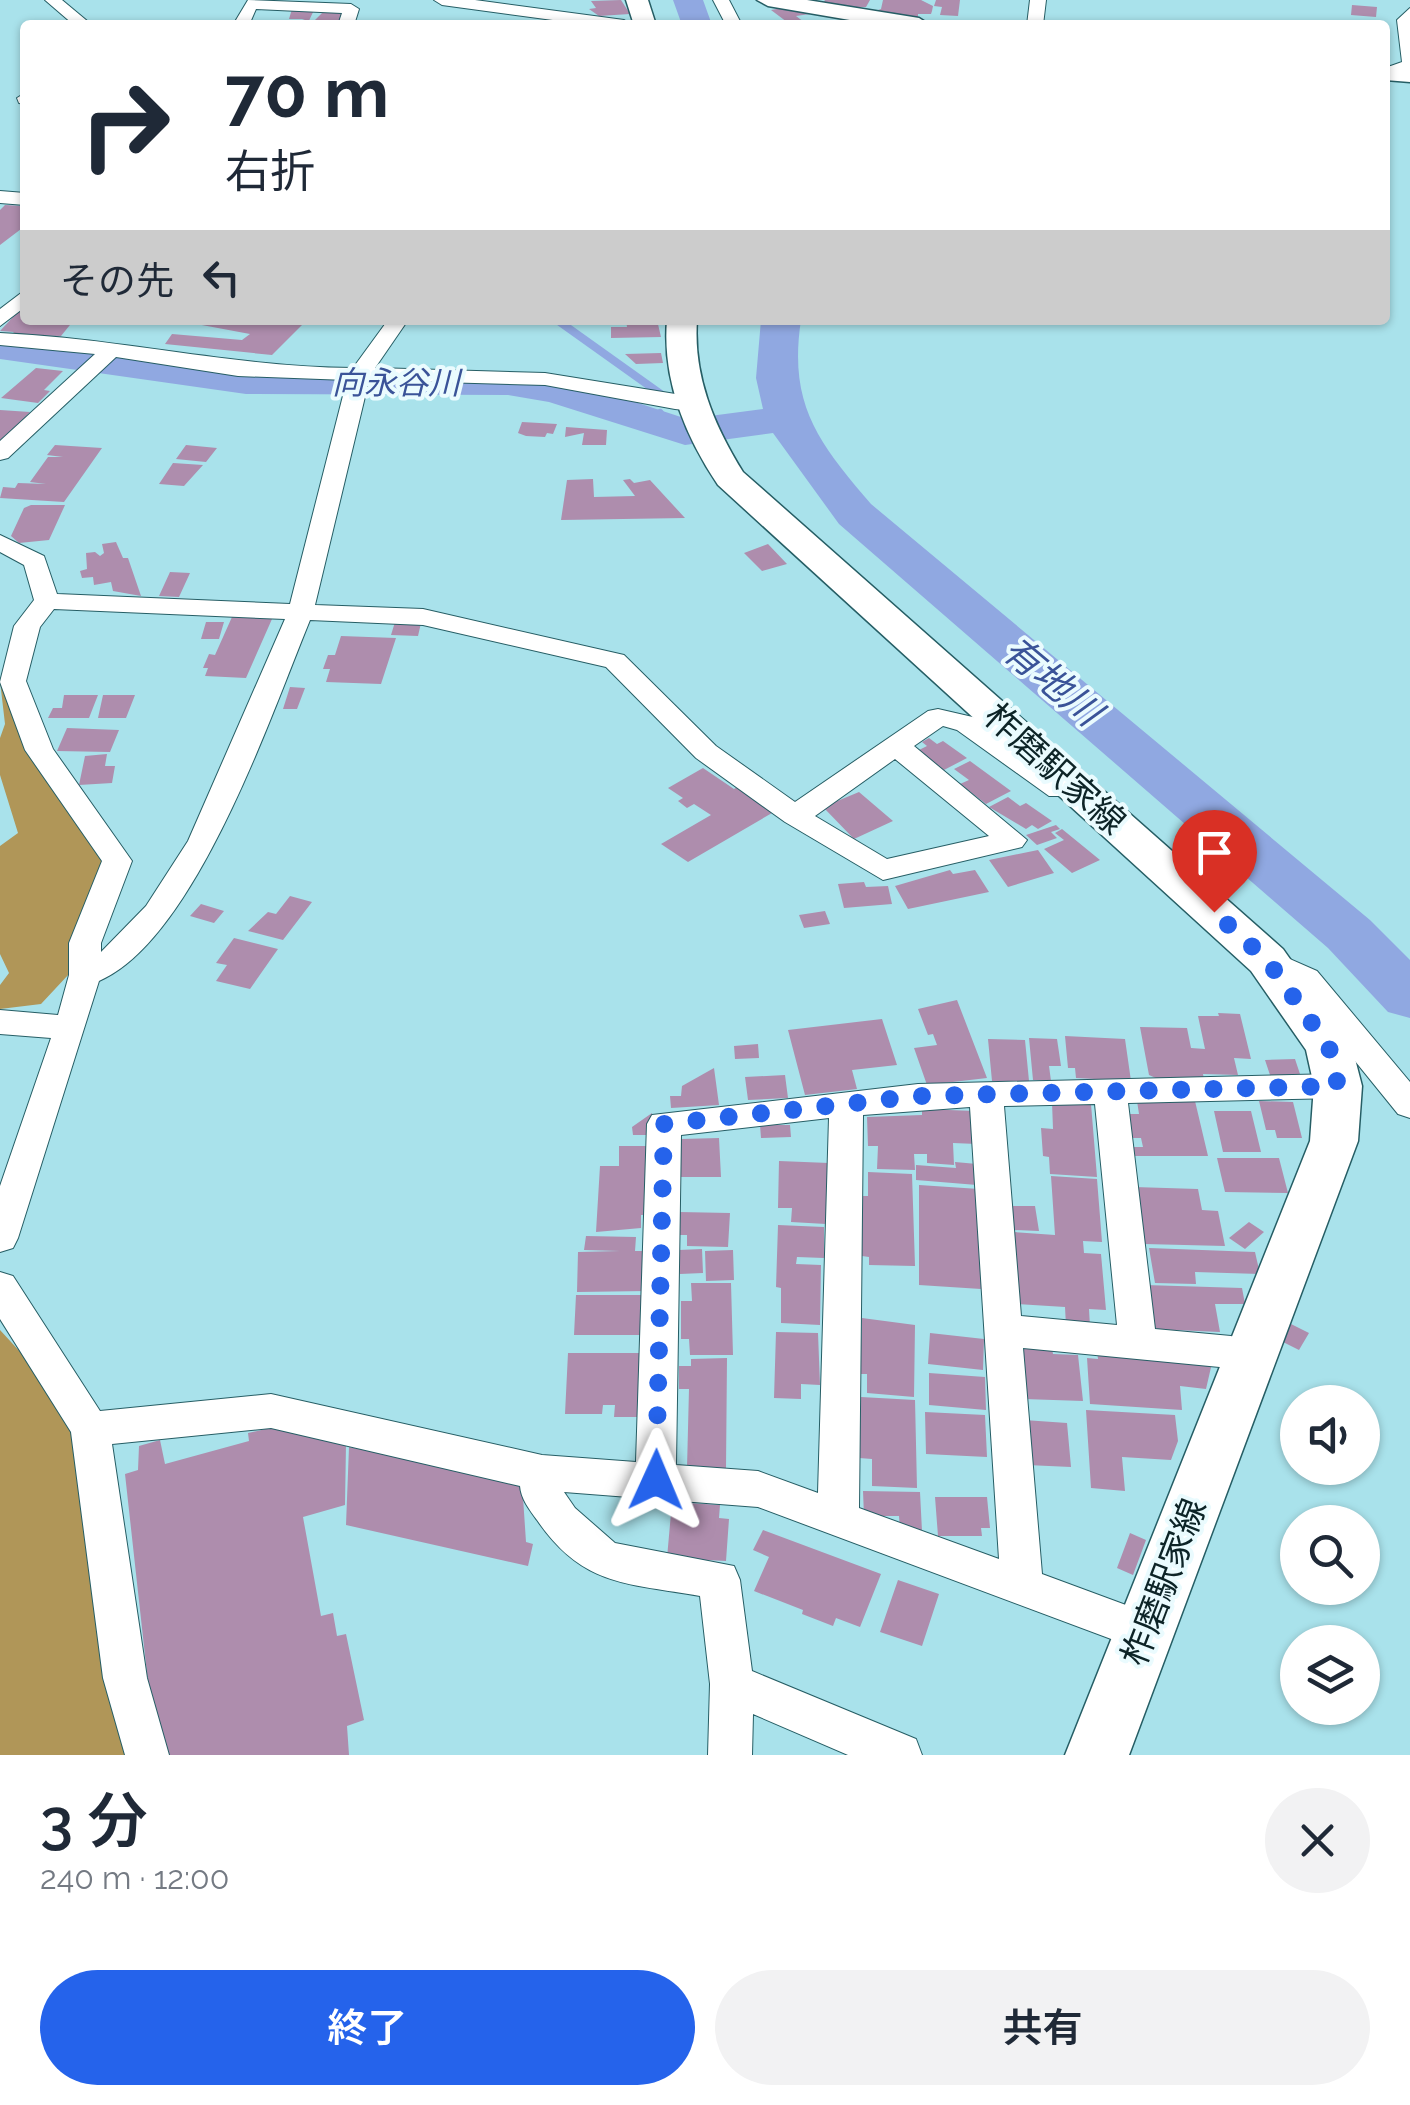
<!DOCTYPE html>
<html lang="ja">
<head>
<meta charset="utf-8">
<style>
  body { margin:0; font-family:Raleway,"Noto Sans JP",sans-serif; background:#f2f2f3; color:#1f2937; height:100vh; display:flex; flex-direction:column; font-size:38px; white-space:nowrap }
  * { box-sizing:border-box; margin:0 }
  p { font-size:32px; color:#747a83 }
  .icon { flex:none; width:55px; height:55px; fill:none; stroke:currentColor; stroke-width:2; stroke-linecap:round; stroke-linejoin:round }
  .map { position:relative; height:1755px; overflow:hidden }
  .sheet { display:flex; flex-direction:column; background:#fff; flex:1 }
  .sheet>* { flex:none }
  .banner { position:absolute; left:20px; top:20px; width:1370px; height:305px; border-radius:10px; box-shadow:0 2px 8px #0004; background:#fff; color:#1f2937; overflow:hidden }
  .fabs { position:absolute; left:1280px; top:1385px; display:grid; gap:20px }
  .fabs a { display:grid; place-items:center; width:100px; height:100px; border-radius:50%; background:#fff; box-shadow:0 2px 8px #0004; font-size:50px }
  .pin { position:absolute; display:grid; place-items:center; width:85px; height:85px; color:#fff; margin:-102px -42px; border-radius:50% 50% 50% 0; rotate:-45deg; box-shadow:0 0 10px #0007 }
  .pin .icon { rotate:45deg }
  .me { position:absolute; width:110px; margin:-55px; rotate:1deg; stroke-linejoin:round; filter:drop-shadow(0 0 8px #0008) }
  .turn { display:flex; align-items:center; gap:35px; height:210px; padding:0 40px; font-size:45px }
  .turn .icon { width:130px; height:130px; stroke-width:2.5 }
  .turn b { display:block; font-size:70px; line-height:85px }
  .then { display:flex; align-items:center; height:95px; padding:0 40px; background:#0003; gap:20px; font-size:38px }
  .round { display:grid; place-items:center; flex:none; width:105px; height:105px; border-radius:52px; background:#f2f2f3 }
  .head { display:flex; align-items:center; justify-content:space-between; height:170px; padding:0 40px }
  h1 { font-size:60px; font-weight:600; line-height:75px }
  .action { display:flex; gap:20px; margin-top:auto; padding:20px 40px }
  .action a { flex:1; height:115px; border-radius:60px; background:#2563eb; color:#fff; font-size:40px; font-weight:600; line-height:115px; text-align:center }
  .action a+a { background:#f2f2f3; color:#1f2937 }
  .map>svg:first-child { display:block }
</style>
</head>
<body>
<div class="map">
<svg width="1410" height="1755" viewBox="0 0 1410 1755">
  <rect width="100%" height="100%" fill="#a9e2eb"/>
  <path fill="#b09658" d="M0,681h7l101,181 -39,112 -28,30 -41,5v-24l9,-12 -9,-19v-108l18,-13 -18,-58v-37l5,-14z
    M0,1330l34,37 46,80 47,308h-127z"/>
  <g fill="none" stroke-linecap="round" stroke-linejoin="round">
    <path stroke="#90a8e1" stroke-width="8" d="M557,320l108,77
      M649,421l11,-8"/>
    <path fill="#90a8e1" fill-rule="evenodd" d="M673,0h30l9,25h-30z
      M761,320h40c-13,85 18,123 70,184l499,416 40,40v58l-22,-6 -60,-64 -489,-424 -66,-91 -88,12 -136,-43 -41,-7 -262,-1 -246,-35v-24l246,35 262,1 63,10 116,38 76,-10 -7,-31z"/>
  </g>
  <path fill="#ae8dad" d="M621,0l9,14 -31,2 -10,-7 7,-1 -5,-7z
    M825,0h45l-4,7h-27l-18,-1z
    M883,0h38l12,6 -1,5 -1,3h-13v7l-46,-9 9,-3z
    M936,0h24l-2,16 -18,-1 2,-8 -8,-1z
    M1352,5l25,2 -1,10 -25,-2z
    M788,7l15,1 7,6 -14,2 12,9h-17l-20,-15z
    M292,9l22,1 -7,15h-20l18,-6h-16z
    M324,11l18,1 -2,7 -5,6 -24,-1z
    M5,205l20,1v20l-25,19v-35z
    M25,304v16h49l-13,16 -50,-1 3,-3 -14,-1z
    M175,320h110l19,3 -32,32 -107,-11 7,-10 70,6 8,-6z
    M626,320h31l4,17 -50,1v-11h16z
    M661,353l2,10 -27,1 -11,-10z
    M36,368l27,3 -19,19 6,1 -12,12 -37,-5z
    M0,410l30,2 -30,32z
    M522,422l35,2 -4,10 -6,-1 -2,4 -19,-1 -8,-3z
    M566,427l41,3 -1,15h-24l2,-12 -19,4z
    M55,445l47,3 -38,54 -64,-4 3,-11 12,1 3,-5 28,1 -16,-2 18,-25h15l-16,-2z
    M186,445l31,3 -11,14 -30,-3z
    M173,463l30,2 -19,21 -25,-2z
    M593,479l1,18 41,-1 -12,-16 7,-1 4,4 16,-3 35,38 -124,2 6,-40z
    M31,505h34l-16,35 -30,3 -8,-7 13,-28z
    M116,542l7,16h5l13,38 -28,-5 -2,-9 -17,3 -1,-8 -11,1 -2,-7 7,-2 -1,-16 9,-1 5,4 4,-3 -2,-9z
    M768,544l19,20 -25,7 -18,-18z
    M170,572l20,1 -11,24 -20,-1z
    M232,617l40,2 -26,59 -41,-2 3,-8h-5l6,-14 6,1z
    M206,622h18l-5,17h-18z
    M395,622l26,1 -3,13 -27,-1z
    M341,636l55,2 -15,46 -55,-2 4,-13h-7l5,-14h7z
    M290,687l15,1 -8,21h-14z
    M64,695h34l-9,23h-41l5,-10h9z
    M103,695h32l-9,23h-28z
    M67,728l52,2 -9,22 -53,-1z
    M929,738l8,6 6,-3 24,17 -23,12 -27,-19 10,-5 -5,-4z
    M107,754l-2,12h10l-3,17 -33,2 6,-29z
    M970,761l41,30 -25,13 -26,-20 9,-4 -15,-11z
    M703,768l31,21 5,-3 33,27 -84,49 -27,-18 50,-29 -17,-11 -7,4 -9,-7 5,-3 -15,-10z
    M859,792l34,29 -39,18 -31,-32z
    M1008,797l12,9 6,-3 26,18 -14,8 -6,-4 -6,4 -37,-22z
    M1056,825l4,4 -9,3 6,6 -20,7 -11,-10z
    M1062,829l38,31 -28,13 -28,-24 20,-9 -9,-7z
    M1038,850l16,23 -46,14 -19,-27z
    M950,870l3,4 22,-4 14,22 -81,17 -13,-23z
    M864,882l2,5 22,-1 4,18 -48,4 -6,-24z
    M290,896l22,6 -29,38 -35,-9 20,-19 8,2z
    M201,904l23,7 -10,12 -24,-7z
    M825,911l5,13 -26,4 -5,-13z
    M234,938l44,11 -28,40 -34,-8 11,-16 -11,-2z
    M957,1000l30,78 -60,7 -13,-37 23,-3 -4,-11 -5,1 -10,-26z
    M1218,1013l22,1 11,45 -17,-1 4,17 -35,-1 1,5h-46l-9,-4 -9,-48 47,1 4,20 14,1 -7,-33h21z
    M882,1019l15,46 -45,5 5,19 -52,6 -17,-65z
    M1065,1036l60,3 6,42 -55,-3 -1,-10h-7z
    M1029,1038l28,1 4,27h-12l2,15 -18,-1z
    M988,1039l37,1 4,41h-37z
    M758,1044l1,14 -24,1 -1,-13z
    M1295,1059l6,18 -30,1 -6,-18z
    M714,1068l5,37 -48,3 -1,-12h11l1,-10z
    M785,1075l3,23 -40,2 -3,-23z
    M1137,1101h58l13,55h-75l-2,-9h12l-2,-9h-12l-6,-24h16z
    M1259,1101l34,1 9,36h-25l-2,-8h-9z
    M1052,1102l39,2 6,73 -47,-3 -1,-17 -6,-1 -2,-28 12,1z
    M922,1109l53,2 2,33 -24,-1 1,22 -27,-2v-9h-13l1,16 -38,-1 1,-23h-10l-1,-29 55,-2z
    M1214,1111h37l10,41h-38z
    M652,1113l-1,22h-18l-1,-8z
    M760,1125h30l1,12 -30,1z
    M719,1138l2,39h-40v-38z
    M619,1146h28l-2,69h-4v13l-45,4 4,-66h19z
    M1217,1158h62l9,35 -63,-1z
    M779,1161l50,2 -3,61 -35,-2 1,-14h-14z
    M955,1162l22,2v21l-61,-5v-15l40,3z
    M868,1172l44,2 3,92 -46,-1v-8l-7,-1 -1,-60h7z
    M1051,1176l46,3 5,63 -19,-1 1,12 17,1 5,56 -17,-1 1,18 -24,-1 -1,-19 -48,-3 -3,-72 41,3z
    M919,1185l60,4 2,100 -62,-4z
    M1134,1187l64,2 4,21 16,1 7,35 -81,-2z
    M1010,1206h25l4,25 -25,-1z
    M679,1212l51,1 -2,34 -41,-1v-11h-9z
    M1249,1222l15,10 -19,17 -16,-11z
    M778,1225l46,2v31l-27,-1 -1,7 25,1 -1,60 -39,-2v-35l-5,-1z
    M586,1236l50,1 -1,14h9l3,40 -70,1 1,-40 42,-1 -36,-1z
    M1149,1248l106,4 5,22 -65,-2 1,12 -41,-1z
    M702,1249l1,24 -23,1 -1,-24z
    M733,1250l1,30 -28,1 -1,-30z
    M691,1283h40l2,72h-43l-1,-16h-8v-38h11z
    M1145,1285l97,3 3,16h-30l5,28 -69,-3z
    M576,1295h67l-1,40h-68z
    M862,1318l53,7 -1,72 -47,-4v-19h-7z
    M1291,1324l18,9 -10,17 -18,-9z
    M776,1332l42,1 2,52 -19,-1v15l-27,-1z
    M930,1333l54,6 -1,31 -55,-6z
    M1019,1346l33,2 1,6 25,1 5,46 -59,-2z
    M1097,1352l115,11 -6,26 -26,-3 2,24 -92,-6 -3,-46 11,1z
    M568,1353h76l-2,64h-28l1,-12h-12l-1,9h-37z
    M727,1358l-1,110h-39l2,-79h-10v-23h12v-7z
    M929,1373l56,4 1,33 -57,-5z
    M861,1397l54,3 2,88 -45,-2v-27l-13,-1z
    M1086,1410l89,5 3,26 -7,19 -49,-3 3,34 -34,-3z
    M925,1412l60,3 2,42 -61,-3z
    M1024,1420l43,3 4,44 -44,-2z
    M270,1428l76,16 -1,61 -42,12 18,99 12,-3 4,23 9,-2 18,86 -17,6 2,29h-193l-31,-281 13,-4 1,-24 21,-6 5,24 84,-23 -1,-8z
    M349,1447l173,35 4,60 7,2 -5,22 -182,-41z
    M863,1491l57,1 2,39 -22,-1 -1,-14h-35z
    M935,1497h52l3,31h-9l1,8h-44z
    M672,1502l48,3 -1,13 10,1 -3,42 -59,-3z
    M763,1530l118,44 -21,53 -24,-9 -3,8 -31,-12 1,-4 -49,-19 15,-34 -16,-7z
    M1130,1533l16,7 -13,35 -16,-7z
    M898,1580l41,14 -17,52 -42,-14z"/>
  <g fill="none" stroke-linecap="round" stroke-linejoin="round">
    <g stroke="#265e65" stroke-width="2">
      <path id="street" d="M45,0h17l30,25h-18z
        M248,0l103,4 8,5 -5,16h-16l4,-12 -86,-4 -7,16h-16z
        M434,0h41l149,20 8,5h-42l-148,-20z
        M713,0h16l13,25h-16z
        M1030,0h16l-3,25h-16z
        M1410,8v62l-25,8v-10l17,-6 -5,-42z
        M25,93v11l-6,-1 -2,-5z
        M0,191l25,2v12l-25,-2z
        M25,290v17l-25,19v-17z
        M388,320h20l-33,48 170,5 149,24 11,7 -11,7 -19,-2 -130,-24 -176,-5 -54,225 108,4 201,46 92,91 79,56 133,-91 10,-2 39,9 96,72 -4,6h-20l-92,-66 -14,-4 -29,20 113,94 -5,7 -139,33 -98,-58 -89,-64 -90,-91 -183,-42 -113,-5c-39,95 -115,320 -211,361l-81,257 -5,10 -13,4v-66l51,-148 -51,-4v-24l58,5 11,-40v-32l33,-82 -77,-111 -25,-68 14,-56 20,-26 -10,-35 -24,-13v-17l44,21 13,38 233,10 57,-224 -109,-4 -122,-19 -108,101 -8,2v-19l95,-87 -95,-9v-12c119,5 234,34 353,35zM54,609l231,10 -97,222 -42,65 -45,46v-9l31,-82 -79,-112 -27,-68 14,-54zM895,759l94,77 -102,23 -72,-43z
        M1267,949l50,22 93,111v36l-12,-4 -103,-127 -39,-19 -5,-8 5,-8z
        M1338,1074l12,3 5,9 -5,9 -12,3 -210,5 27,226 76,7 32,12 6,11 -6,11 -13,5 -20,-7 -207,-20 19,226 119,44 6,14 -6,14 -15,6 -388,-145 -194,-15 11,16 40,35 119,23 6,14 12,91 164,68 6,16h-74l-95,-41 -1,41h-44l2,-71 -10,-88c-73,-13 -117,-9 -163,-76 -8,-11 -16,-21 -17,-34l-249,-58 -159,16 35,234 22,77h-44l-22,-77 -32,-246 -71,-113v-47l13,4 87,135 171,-17 271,61 94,7 11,-338 5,-9 266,-31zM1095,1104l22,221 -96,-9 -17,-210zM970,1107l29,452 -140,-51 4,-393zM829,1118l-11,375 -60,-22 -82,-6 5,-330z"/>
    </g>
    <g stroke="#265e65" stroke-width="3">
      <path id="secondary" d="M626,0h22l8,25h-22z
        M757,0h50l112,18 11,7h-51l-111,-19z
        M1385,66l25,2v14l-25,-2z
        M667,320h30c-4,56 17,105 46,152l540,477 69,98 10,39 -4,55 -229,614h-64l245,-614 4,-55 -8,-36 -55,-79 -533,-486c-33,-49 -56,-106 -51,-165z"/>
    </g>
    <use href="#street" fill="#fff" fill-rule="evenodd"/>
    <use href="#secondary" fill="#fff" fill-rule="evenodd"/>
  </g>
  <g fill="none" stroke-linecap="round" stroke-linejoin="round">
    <path stroke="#2563eb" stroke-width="18" stroke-dasharray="0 32.4" d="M656,1480l8,-356 254,-28 420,-10 -9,-39 -62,-87 -53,-48"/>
  </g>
  <g text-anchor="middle" stroke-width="8" stroke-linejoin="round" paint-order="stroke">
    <g font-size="32" font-style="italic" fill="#3a5398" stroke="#eafbfe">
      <text x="396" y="394">向永谷川</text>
    </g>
    <g font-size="35" fill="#0d2427" stroke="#eafbfe">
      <text transform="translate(1055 769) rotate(42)" y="12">柞磨駅家線</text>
      <text transform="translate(1164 1582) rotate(-69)" y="12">柞磨駅家線</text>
    </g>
    <g font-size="38" font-style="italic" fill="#3a5398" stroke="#eafbfe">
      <text transform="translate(1052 681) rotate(40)" y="13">有地川</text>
    </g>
  </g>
</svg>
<div class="fabs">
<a><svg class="icon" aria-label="sound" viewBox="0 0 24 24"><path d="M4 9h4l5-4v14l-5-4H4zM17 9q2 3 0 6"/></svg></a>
<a><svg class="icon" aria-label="search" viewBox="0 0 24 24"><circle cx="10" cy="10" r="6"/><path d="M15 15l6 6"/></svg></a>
<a><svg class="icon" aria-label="layers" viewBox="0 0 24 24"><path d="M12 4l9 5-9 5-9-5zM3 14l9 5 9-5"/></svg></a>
</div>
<div class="pin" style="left:1214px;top:912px;background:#d93025"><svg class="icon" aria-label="arrive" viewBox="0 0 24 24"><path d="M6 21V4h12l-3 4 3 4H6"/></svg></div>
<svg class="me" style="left:656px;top:1480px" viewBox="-20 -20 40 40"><path d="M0-17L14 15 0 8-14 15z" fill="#2563eb" stroke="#fff" stroke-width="4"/></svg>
<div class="banner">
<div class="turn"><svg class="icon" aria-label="right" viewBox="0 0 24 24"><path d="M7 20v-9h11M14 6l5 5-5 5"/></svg><div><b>70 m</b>右折</div></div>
<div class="then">その先<svg class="icon" aria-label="left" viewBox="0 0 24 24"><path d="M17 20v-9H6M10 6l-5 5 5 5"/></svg></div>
</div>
</div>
<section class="sheet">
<div class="head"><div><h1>3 分</h1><p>240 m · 12:00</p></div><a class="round"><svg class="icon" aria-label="close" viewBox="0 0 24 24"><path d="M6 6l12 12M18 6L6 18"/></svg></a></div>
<div class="action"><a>終了</a><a>共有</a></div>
</section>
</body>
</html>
